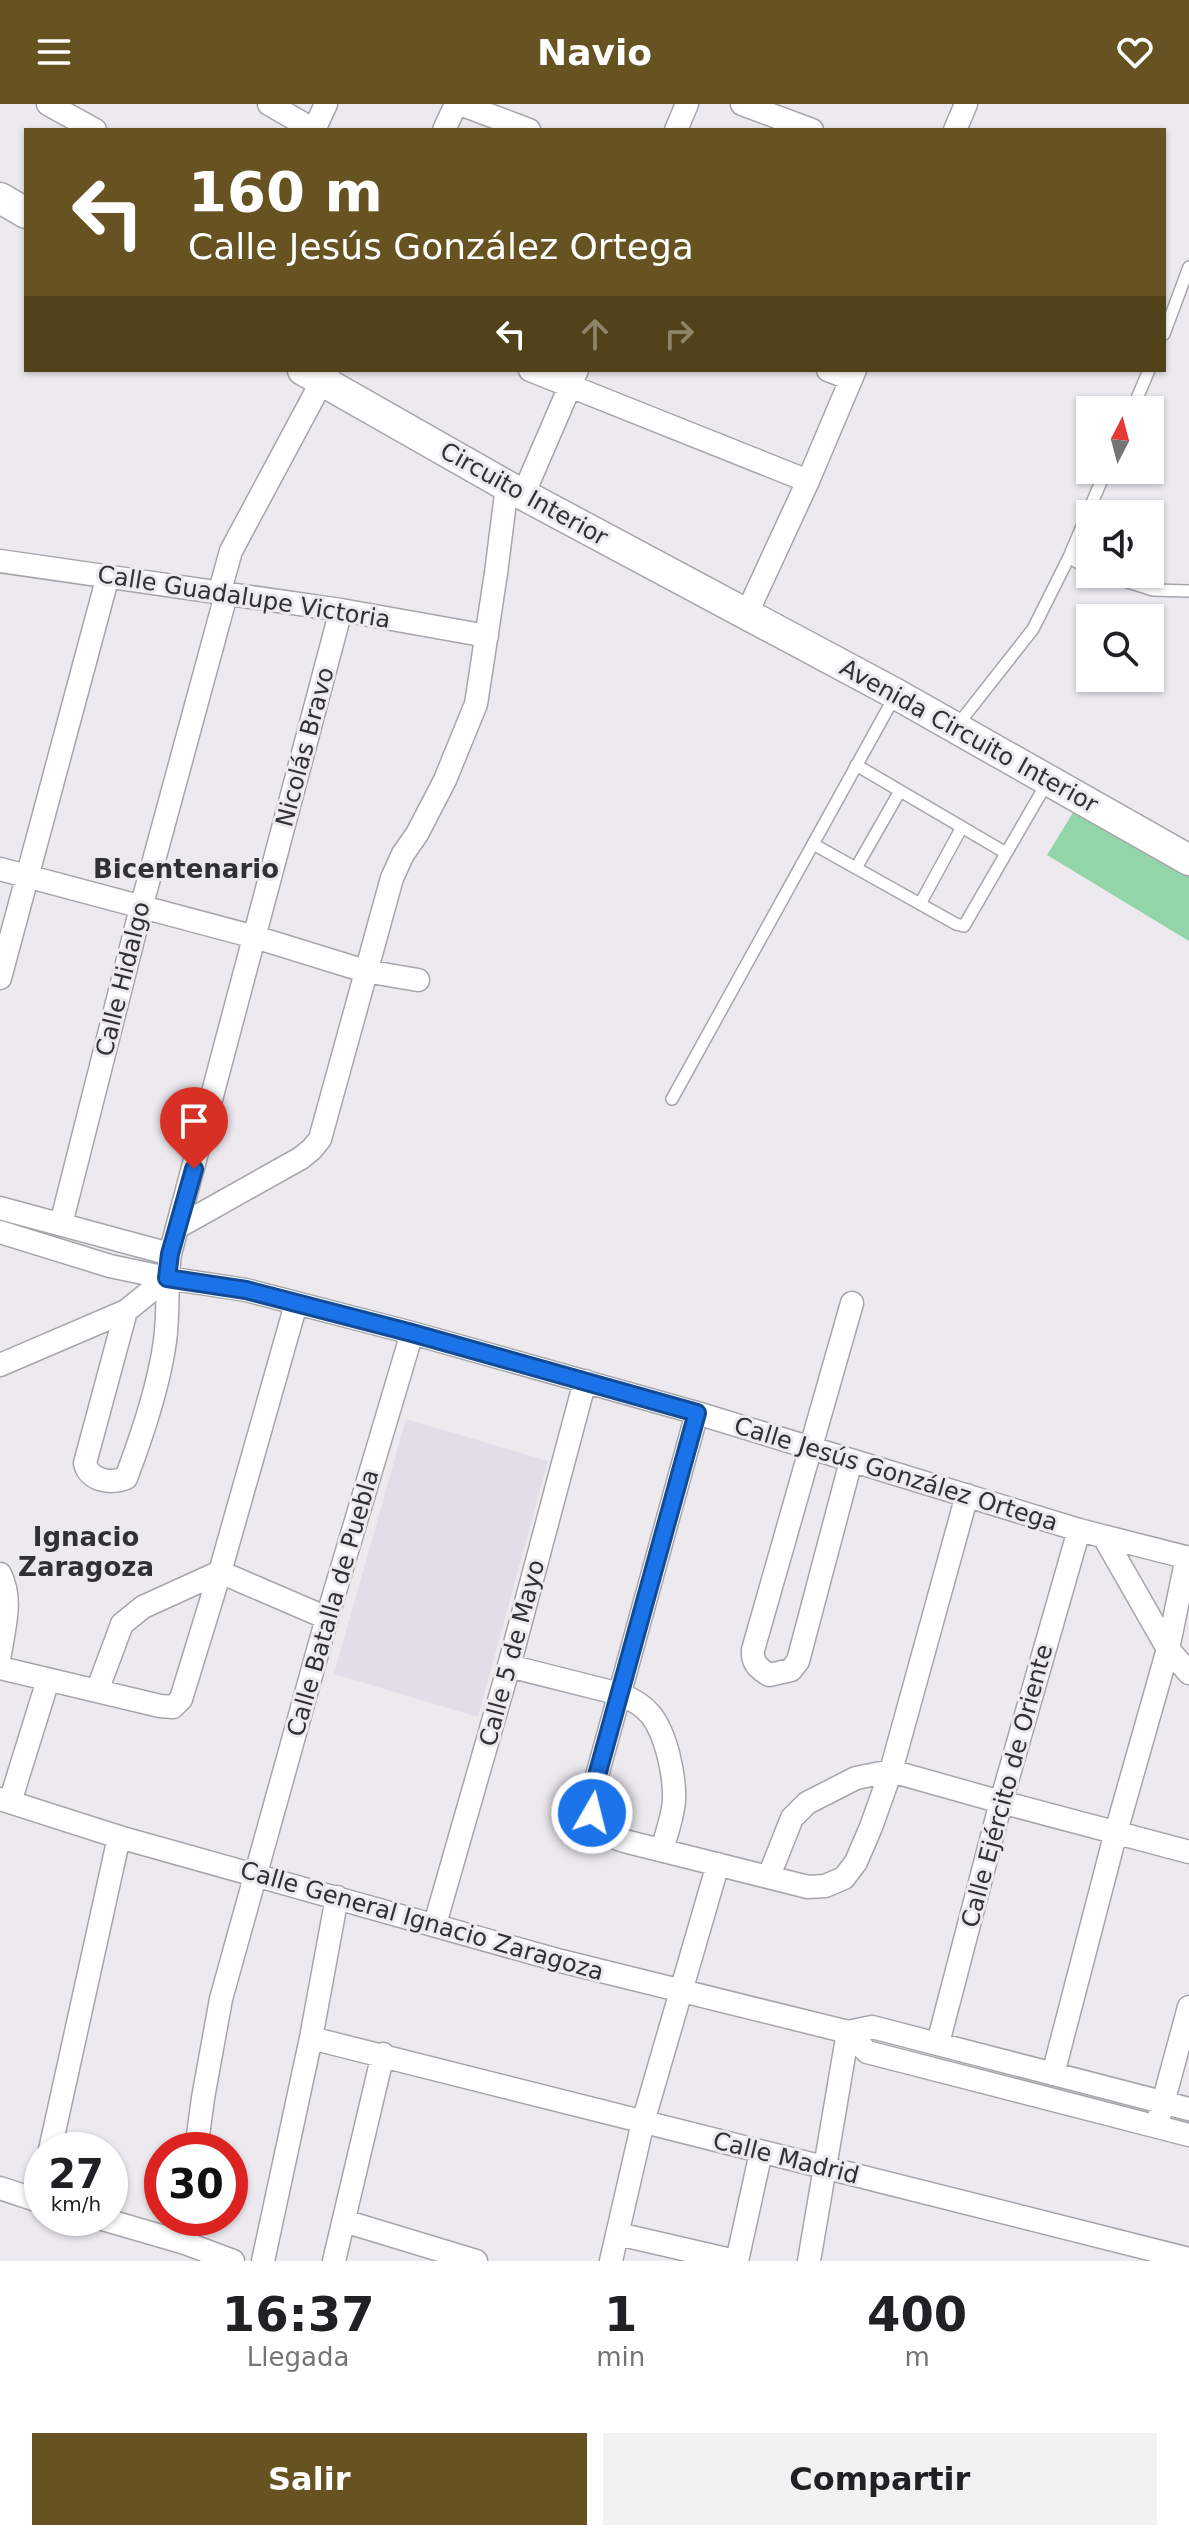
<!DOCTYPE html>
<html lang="es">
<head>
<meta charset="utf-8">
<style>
  body { margin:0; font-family:"DejaVu Sans",sans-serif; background:#f2f2f2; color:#202124; height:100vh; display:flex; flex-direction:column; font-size:30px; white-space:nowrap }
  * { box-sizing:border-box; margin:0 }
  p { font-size:26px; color:#757577 }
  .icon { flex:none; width:44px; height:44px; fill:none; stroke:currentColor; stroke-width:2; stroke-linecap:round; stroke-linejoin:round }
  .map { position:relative; height:2157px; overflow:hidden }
  .sheet { display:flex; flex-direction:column; background:#fff; flex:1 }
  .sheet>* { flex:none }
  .guide { position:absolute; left:24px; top:24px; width:1142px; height:244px; border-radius:0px; box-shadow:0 2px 6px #0004; background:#665321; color:#fff; overflow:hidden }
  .needle { width:52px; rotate:6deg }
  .tools { position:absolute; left:1076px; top:292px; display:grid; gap:16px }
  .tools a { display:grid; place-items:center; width:88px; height:88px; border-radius:0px; background:#fff; box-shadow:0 2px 6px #0004; font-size:40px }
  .speed { position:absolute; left:24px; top:2028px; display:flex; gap:16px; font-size:40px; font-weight:700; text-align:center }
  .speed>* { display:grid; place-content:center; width:104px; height:104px; border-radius:50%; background:#fff; box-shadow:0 2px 6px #0004; line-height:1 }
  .speed small { font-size:20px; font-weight:400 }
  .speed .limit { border:12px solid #d22; background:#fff; color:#111 }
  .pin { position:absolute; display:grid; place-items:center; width:68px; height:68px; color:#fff; margin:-82px -34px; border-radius:50% 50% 50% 0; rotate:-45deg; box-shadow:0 0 8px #0007 }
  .pin .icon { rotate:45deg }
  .me { position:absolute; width:88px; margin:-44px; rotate:8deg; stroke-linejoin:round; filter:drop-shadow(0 0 6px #0008) }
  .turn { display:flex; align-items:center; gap:28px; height:168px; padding:0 32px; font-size:36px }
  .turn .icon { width:104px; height:104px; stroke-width:2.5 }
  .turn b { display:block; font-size:56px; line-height:68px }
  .lanes { display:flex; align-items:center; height:76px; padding:0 32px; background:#0003; justify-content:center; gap:40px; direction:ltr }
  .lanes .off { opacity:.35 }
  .eta { display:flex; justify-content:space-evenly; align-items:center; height:136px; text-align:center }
  .eta b { font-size:48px; font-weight:700; line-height:56px }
  .action { display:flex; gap:16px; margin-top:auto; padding:16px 32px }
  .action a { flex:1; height:92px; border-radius:0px; background:#665321; color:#fff; font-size:32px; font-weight:700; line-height:92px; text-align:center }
  .action a+a { background:#f2f2f2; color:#202124 }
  header { display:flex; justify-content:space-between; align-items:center; height:104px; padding:0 32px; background:#665321; color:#fff; font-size:36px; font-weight:700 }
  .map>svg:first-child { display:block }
</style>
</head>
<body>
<header><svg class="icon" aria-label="menu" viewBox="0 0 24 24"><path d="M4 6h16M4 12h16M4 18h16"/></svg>Navio<svg class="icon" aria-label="heart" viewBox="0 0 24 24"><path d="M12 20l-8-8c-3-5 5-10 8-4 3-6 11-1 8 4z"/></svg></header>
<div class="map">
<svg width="1189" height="2157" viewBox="0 0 1189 2157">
  <rect width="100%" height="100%" fill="#eceaef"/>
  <path fill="#e2dde9" d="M406,1315l142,42 -70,256 -144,-43z"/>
  <path fill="#92d5a8" d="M1074,707l115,65v65l-142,-86z"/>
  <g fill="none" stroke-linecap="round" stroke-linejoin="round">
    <g stroke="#a7a5aa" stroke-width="14">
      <path id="lane" d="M1164,230l25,-67
        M1132,306l17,-40
        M1069,453l21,13
        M1103,470l50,16 36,1
        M956,623l77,-98 36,-72 37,-87
        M856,661l150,88
        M813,740l143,80 8,2 84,-145
        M856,764l44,-77
        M920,800l42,-77
        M672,995l224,-405"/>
    </g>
    <g stroke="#a7a5aa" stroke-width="25">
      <path id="street" d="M48,0l47,26
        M269,0l45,26
        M460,0l69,26
        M742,0l70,26
        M314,26l12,-26
        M444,26l12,-26
        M676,26l11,-26
        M955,26l11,-26
        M530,266l278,111
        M828,266l23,9
        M523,391l54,-125
        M0,457l341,49 146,26
        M219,490l12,-43 97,-181
        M747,509l61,-132 47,-111
        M0,765l255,68 110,34 53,9
        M0,874l108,-402
        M0,1104l170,46
        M61,1120l80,-316 85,-313
        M178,1123l123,-69 11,-9 8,-10 72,-261 11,-24 14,-20 28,-54 31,-76 20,-131 11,-87
        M0,1128l110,34 57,12 79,12 166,43 285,80 382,117 110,28
        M126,1207l-41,152c4,18 26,21 41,15 16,-42 33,-93 39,-137 4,-29 1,-58 5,-87l171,-644
        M0,1261l126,-54 41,-33
        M697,1309l-107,388c4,28 11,33 38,41l180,45 17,-1 19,-8 12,-16 15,-35 20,-56 76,-276
        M851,1357l-53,200 -7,9 -22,5c-11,-7 -17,-12 -16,-25l99,-347
        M1104,1433l64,112 21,24
        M0,1470c13,25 4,53 0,80
        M509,1562l111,28c12,5 23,11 31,21 15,19 24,60 23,85 -1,16 -7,33 -12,49
        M0,1564l160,38 13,1 8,-8 39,-127 76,-268
        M97,1587l25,-67 21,-17 77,-35 107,46
        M0,1695l119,38 442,124 287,71 24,-5 317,82
        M10,1698l38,-122
        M769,1772l23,-58 15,-15 49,-25 35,-7 110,31 188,50
        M435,1820l74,-258 76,-285
        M848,1928l19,20 322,83
        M311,1934l878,221
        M938,1939l63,-241 78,-272
        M1053,1970l63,-242 52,-183 19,-92
        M1160,2010l29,-107
        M50,2046l69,-313
        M196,2046l7,-52 18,-99 106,-381 85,-285
        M0,2084l42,14
        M99,2114l86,25 48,18
        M344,2117l132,40
        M618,2130l117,27
        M185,2139l3,-25
        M263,2157l48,-223 26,-141
        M334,2157l49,-207
        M611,2157l32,-139 75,-258
        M737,2157l24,-109
        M809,2157l39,-229"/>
    </g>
    <g stroke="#a7a5aa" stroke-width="33">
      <path id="secondary" d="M0,94l26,15
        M303,266l204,116 389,208 293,166"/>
    </g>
    <use href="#lane" stroke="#fff" stroke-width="11"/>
    <use href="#street" stroke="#fff" stroke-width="22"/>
    <use href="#secondary" stroke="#fff" stroke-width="30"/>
  </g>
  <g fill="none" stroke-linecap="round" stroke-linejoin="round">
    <g stroke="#114b97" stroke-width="20">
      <path id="route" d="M194,1065l-24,85 -3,24 79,12 166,43 285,80 -107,388 2,12"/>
    </g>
    <use href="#route" stroke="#1a73e8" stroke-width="14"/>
  </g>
  <g text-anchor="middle" stroke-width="6" stroke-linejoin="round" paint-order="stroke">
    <g font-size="24" fill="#313032" stroke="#eceaef">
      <text transform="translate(524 390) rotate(29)" y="8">Circuito Interior</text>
      <text transform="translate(244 493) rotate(9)" y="8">Calle Guadalupe Victoria</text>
      <text transform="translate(969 632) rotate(29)" y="8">Avenida Circuito Interior</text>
      <text transform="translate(305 643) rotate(-75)" y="8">Nicolás Bravo</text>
      <text transform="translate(123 875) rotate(-76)" y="8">Calle Hidalgo</text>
      <text transform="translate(896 1370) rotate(17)" y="8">Calle Jesús González Ortega</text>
      <text transform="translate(333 1499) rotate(-74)" y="8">Calle Batalla de Puebla</text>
      <text transform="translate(512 1549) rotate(-75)" y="8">Calle 5 de Mayo</text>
      <text transform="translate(1007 1682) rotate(-75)" y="8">Calle Ejército de Oriente</text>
      <text transform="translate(422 1817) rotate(16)" y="8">Calle General Ignacio Zaragoza</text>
      <text transform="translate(786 2054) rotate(14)" y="8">Calle Madrid</text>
    </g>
    <g font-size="26" font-weight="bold" fill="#313032" stroke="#eceaef">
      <text x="186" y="774">Bicentenario</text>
      <text x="86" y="1442">Ignacio<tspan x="86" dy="30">Zaragoza</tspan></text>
    </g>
  </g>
</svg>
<div class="tools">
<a><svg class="needle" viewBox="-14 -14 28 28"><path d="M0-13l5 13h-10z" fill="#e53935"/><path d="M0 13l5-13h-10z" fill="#757577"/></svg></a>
<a><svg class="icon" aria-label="sound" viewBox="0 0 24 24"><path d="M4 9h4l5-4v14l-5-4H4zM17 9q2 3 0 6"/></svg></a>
<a><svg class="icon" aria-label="search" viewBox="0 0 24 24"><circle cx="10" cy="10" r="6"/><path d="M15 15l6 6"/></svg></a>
</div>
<div class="speed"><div>27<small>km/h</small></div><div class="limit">30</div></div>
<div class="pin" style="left:194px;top:1065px;background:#d93025"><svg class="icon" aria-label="arrive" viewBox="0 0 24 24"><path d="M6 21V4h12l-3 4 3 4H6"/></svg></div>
<svg class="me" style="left:592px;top:1709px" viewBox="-20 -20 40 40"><circle r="17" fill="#1a73e8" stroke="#fff" stroke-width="3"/><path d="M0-11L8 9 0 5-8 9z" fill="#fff"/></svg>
<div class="guide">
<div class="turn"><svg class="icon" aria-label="left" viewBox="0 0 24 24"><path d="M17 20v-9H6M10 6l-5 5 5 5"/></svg><div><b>160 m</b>Calle Jesús González Ortega</div></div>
<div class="lanes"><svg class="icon" aria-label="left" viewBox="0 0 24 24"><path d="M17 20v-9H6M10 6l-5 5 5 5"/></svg><svg class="icon off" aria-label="ahead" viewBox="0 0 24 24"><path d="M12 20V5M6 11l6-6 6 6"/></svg><svg class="icon off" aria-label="right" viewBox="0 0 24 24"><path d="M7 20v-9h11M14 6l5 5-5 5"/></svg></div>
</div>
</div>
<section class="sheet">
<div class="eta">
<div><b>16:37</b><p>Llegada</p></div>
<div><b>1</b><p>min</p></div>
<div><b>400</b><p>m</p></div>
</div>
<div class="action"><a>Salir</a><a>Compartir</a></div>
</section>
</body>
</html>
